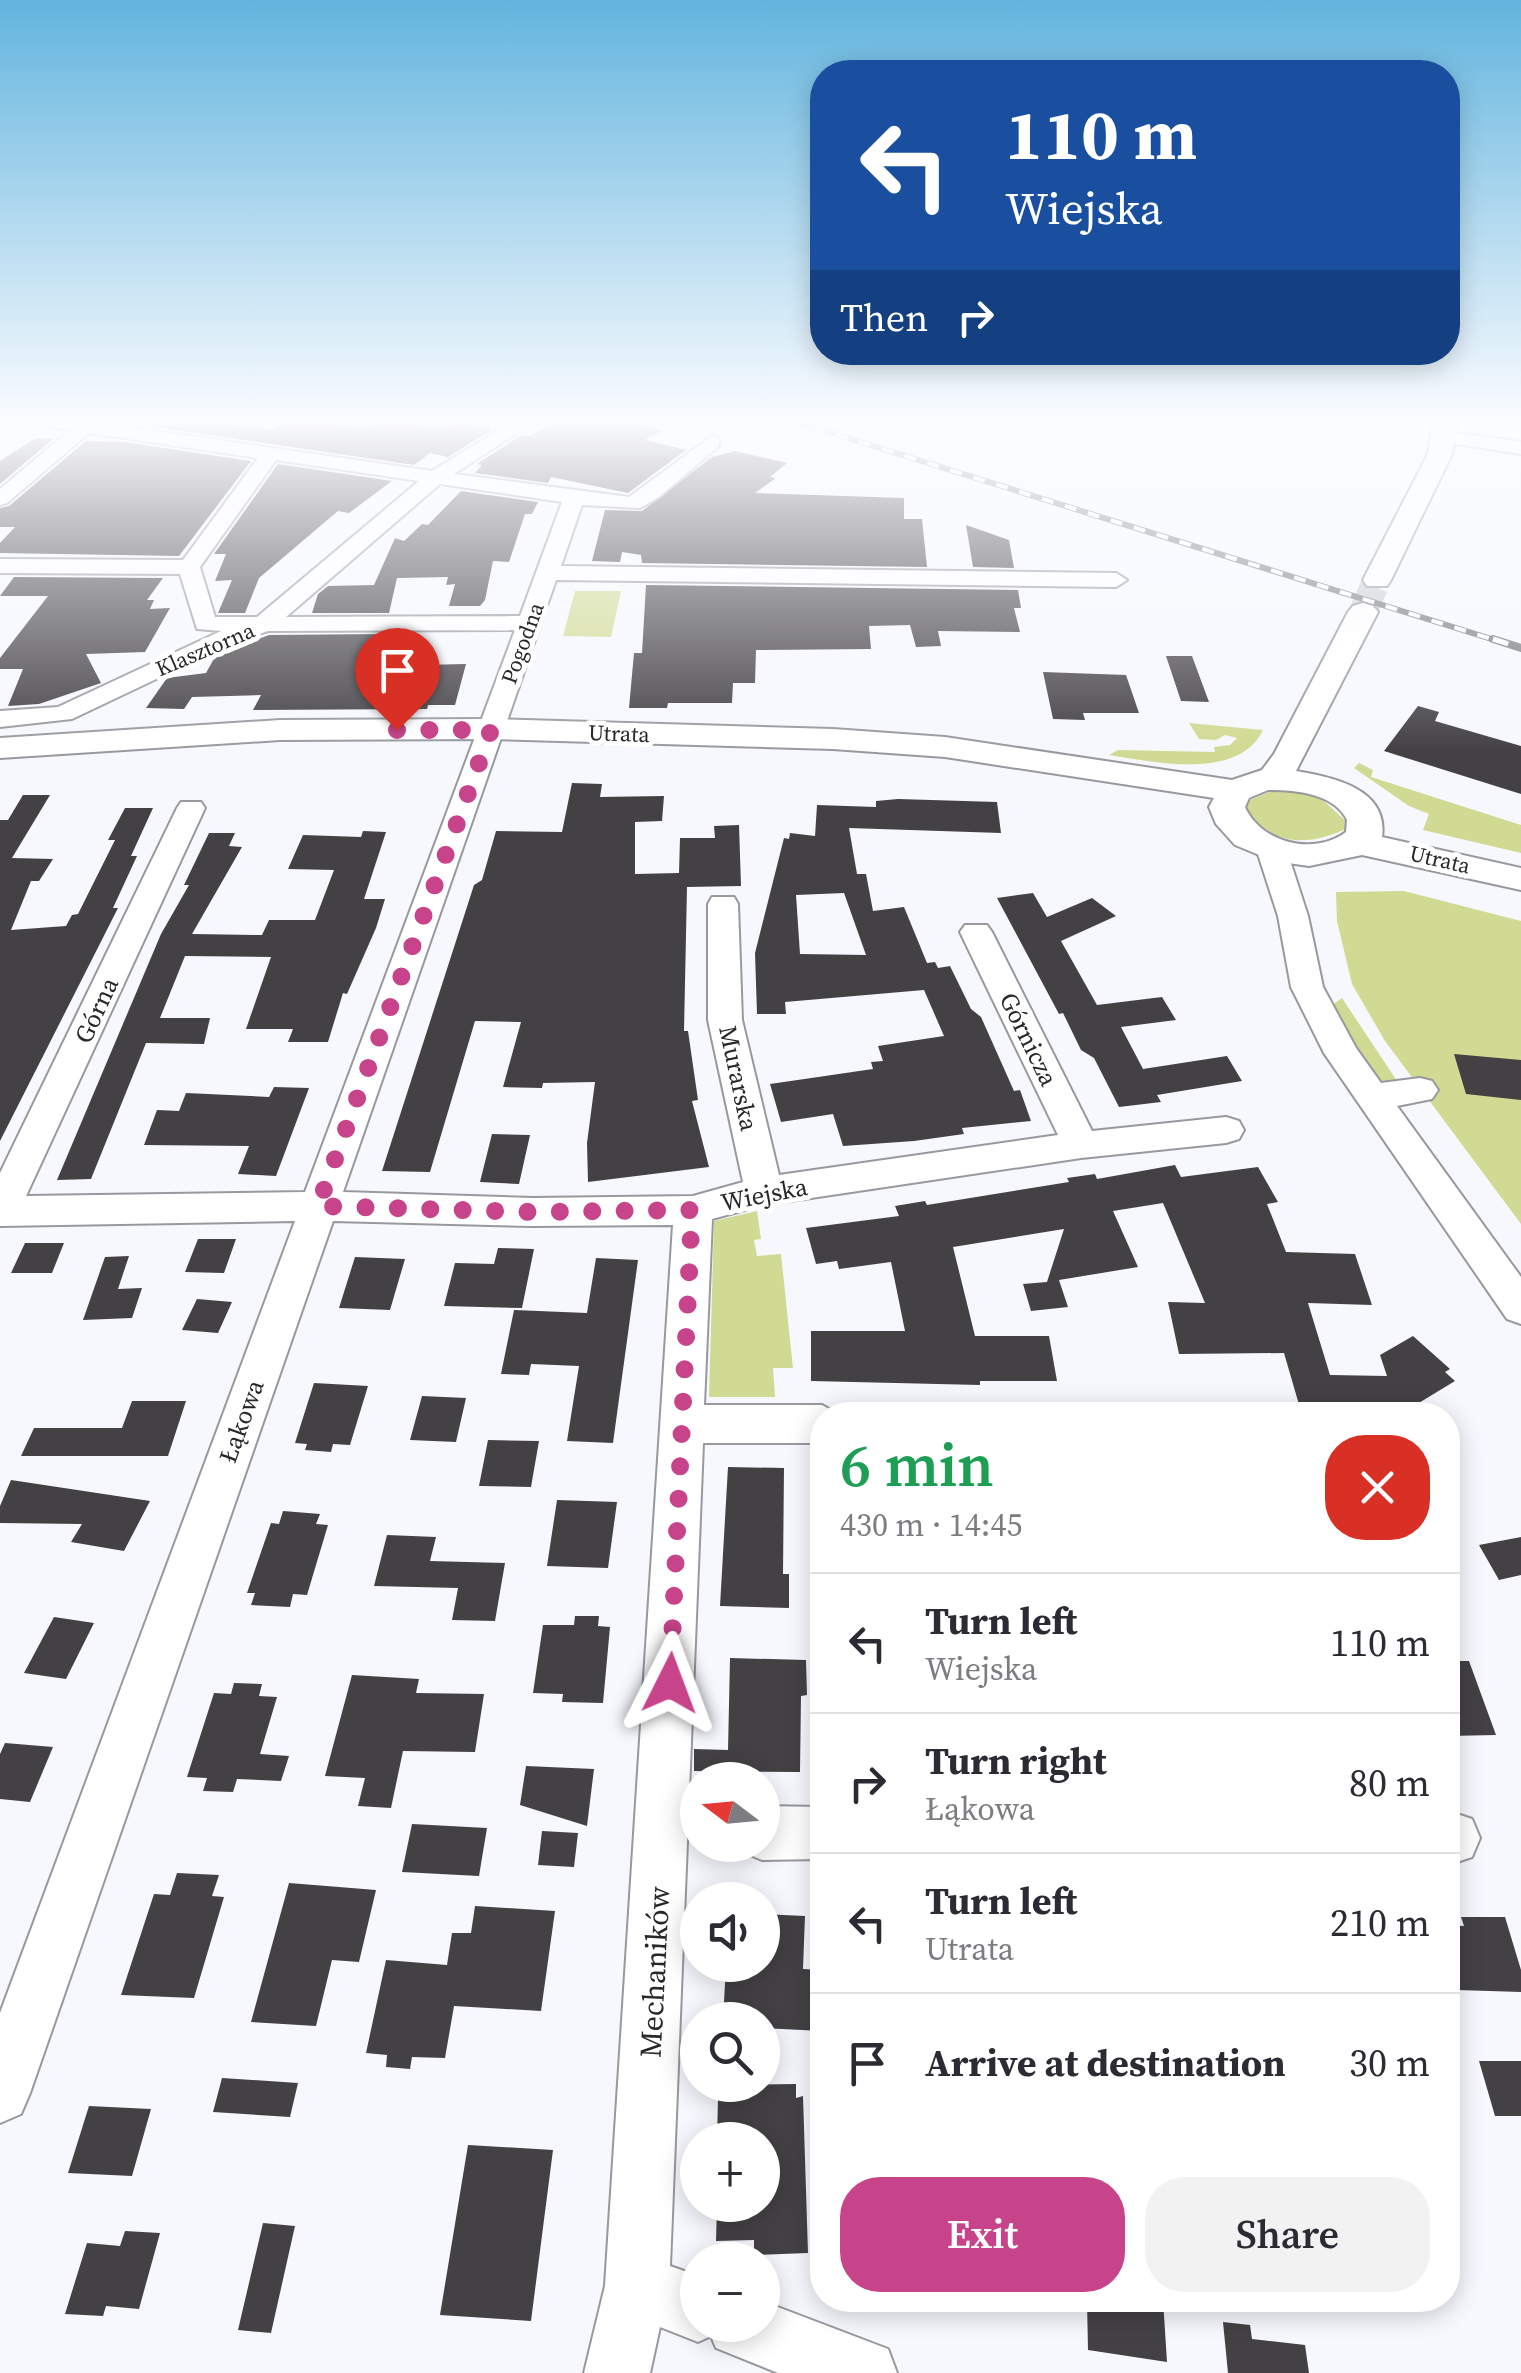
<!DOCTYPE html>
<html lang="en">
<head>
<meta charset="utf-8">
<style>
  body { margin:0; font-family:"Source Serif 4",serif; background:#f2f2f3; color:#2b2b33; height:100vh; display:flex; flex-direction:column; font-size:38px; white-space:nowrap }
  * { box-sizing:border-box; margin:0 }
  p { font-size:32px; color:#7c7c81 }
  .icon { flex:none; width:55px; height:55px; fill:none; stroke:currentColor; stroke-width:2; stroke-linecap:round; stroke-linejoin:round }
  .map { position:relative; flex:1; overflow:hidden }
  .sheet { position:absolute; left:810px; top:1402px; width:650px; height:910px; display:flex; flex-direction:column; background:#fff; border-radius:40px; box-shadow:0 5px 25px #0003 }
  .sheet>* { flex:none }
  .guide { position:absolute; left:810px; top:60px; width:650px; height:305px; border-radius:40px; box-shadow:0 5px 25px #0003; background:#1a4fa0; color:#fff; overflow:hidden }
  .needle { width:65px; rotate:286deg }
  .fabs { position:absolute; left:680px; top:1762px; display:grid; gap:20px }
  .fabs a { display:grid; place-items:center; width:100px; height:100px; border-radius:50%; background:#fff; box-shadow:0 5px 25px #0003; font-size:50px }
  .pin { position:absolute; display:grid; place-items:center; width:85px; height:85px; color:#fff; margin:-102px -42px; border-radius:50% 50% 50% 0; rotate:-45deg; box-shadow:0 0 10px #0007 }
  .pin .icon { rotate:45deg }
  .me { position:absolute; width:110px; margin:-55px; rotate:3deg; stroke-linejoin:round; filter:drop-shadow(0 0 8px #0008) }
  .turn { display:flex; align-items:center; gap:35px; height:210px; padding:0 30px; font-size:45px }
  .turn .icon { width:130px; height:130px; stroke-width:2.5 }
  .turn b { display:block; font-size:70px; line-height:85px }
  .then { display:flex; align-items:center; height:95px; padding:0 30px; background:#0003; gap:20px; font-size:38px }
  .round { display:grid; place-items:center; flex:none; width:105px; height:105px; border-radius:40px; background:#f2f2f3 }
  .overview { display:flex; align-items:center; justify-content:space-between; height:170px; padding:0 30px }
  h1 { font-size:60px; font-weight:600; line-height:75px; color:#1e9e55 }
  .action { display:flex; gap:20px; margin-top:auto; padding:20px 30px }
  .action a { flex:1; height:115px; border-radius:40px; background:#c7448b; color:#fff; font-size:40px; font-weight:600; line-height:115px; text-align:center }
  .action a+a { background:#f2f2f3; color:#2b2b33 }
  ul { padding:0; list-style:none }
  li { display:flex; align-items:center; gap:30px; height:140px; padding:0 30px; border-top:2px solid #e1e1e2 }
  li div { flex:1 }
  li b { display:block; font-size:38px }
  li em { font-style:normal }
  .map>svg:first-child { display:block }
</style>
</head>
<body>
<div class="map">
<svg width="1521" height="2373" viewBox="0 0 1521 2373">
  <rect width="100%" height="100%" fill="#f6f8fe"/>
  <path fill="#d1da92" d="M575,591h46l-10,46 -48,-1z
    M1189,723l74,7c-24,51 -110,32 -154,25l9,-5 97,2 -1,-5 16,-2 7,-7 -12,-3 -9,5 -17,-1z
    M1359,763l14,7 -2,7 150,48v28l-98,-23 6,-16 -20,-8 -55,-38z
    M1276,789l24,2 23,9 26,24 -1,4c-44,21 -80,16 -107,-24z
    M1404,891l117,30v303l-136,-183 -33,-57 -15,-63 -1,-29z
    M1342,998l57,86 -24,-5 -8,-8 -36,-65z
    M757,1211l4,28 -7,1 3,16 24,-2 12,114h-20l2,29h-66l5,-176z"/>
  <path fill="#444145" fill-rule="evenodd" d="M168,420h37l67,10 15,-10 82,7 11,-7h16l49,9 12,-7 36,7 -45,28 -18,-4 -16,12 -258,-38z
    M558,420h72l32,11 -17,9 41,10 -58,43 -77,-16 -3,6 -73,-10 7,-8 -5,-1 45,-29 8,1z
    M36,438l17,1 -53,45v-23z
    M86,441l38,1 127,19 -72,95 -179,-3v-10l15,-16h-15v-19l9,-2z
    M735,451l52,12 -17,14 6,1 -21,15 149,5v21h18l5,48 -285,-4 -1,-8 -19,-3 -2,10 -28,-1 13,-51 37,1 70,-54z
    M278,464l114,17 -43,32 -11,-2 -79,67 -14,35h-27l14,-33 -17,1 11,-27h-12z
    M461,491l77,11 -6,12h-7l-16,48 -16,-1 -8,39 -5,6h-31l6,-22 -9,1 2,-8 -51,1 -8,35h-77l6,-19 10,-8 46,-1 21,-47 9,3 18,-17 6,1z
    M966,525l43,15 5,28 -41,-1z
    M14,577l149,1 -16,22h7l-4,9 20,-1 -25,44 -59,2 15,29 -62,21 -31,2 15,-37h-23v-11l48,-62h-48z
    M646,585l372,5 3,18h-7l6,24 -82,-1 3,15 -25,1 -6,-22 -41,1 2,23 -115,1 -1,33h-22l-1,20h-64l-1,5h-38l5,-55h8z
    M384,634l-1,5h19l-5,21h24l-1,5 46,-1 -11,41h-27l-1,4 -174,1 8,-15 -69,2 -8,12 -38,-1 21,-30 39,-5 10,-18 53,-20z
    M1166,656h26l17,46 -28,-1z
    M1043,672l83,3 13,38h-56l2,7 -32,-1z
    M1418,706l21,6 -4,9 86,25v48l-137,-43z
    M572,783l30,1 -2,13 64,-1 -2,25 -27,1v52l44,-1 1,-35h35l-1,-12 25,-1 2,61 -54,1 -3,144h4l10,69 -6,1 17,66 -121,15 -1,-39 8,-61 -52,1 -1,5 -39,-1 18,-65 -46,-1 -45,151 -48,-1 92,-286 8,-5 14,-49 66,1z
    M23,795h27l-38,63 41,1 -14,22h-8l-20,49 55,-4 6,-11 6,-1 37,-74h-7l17,-32h28l-22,48h6l-24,52h5l-118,233v-321h8z
    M898,799l99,3 4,31 -152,-5 8,46h9l7,37 31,-4 23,56 8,-1 3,6 12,-2 21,43 10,8 33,74 6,-1 11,31 -69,7 2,6 -50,7 -71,5 -10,-32 -52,8 -11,-38 103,-15 -2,-7 12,-1 -5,-15 66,-10 -20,-46 -139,12 1,12h-29l-2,-61 29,-115 5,1 1,-6 25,3 2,-31 59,2v-6zM844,893l22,62 -66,-1 -4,-59z
    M363,831l23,1 -22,67h21l-9,29 -29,66 -4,-1 -15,49h-40l5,-13h-47l25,-72 -86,-1 -25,62h50l-6,26 -58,-1 -55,136 -34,1 104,-246 28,-49h-5l25,-52h26l-6,13 13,1 -50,87 70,1 7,-15h46l19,-50 -46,-1 15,-34 58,2z
    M1033,893l14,24 45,-19 24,18 -55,25 36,64 65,-8 14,23 -55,7 22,42 84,-13 15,25 -85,14 4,7 -42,5 -25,-49 -13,-8 -18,-37 -4,1 -62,-116z
    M1454,1054l67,6v40l-55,-6z
    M274,1087l35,1 -33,88 -38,-2 11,-28 -105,-1 13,-35 22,1 7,-18 83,4z
    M492,1134l38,1 -11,49 -39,-2z
    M1175,1165l6,12 77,-10 20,35 -11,2 19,48 69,2 17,51 -64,-2 22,72 57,1 -7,-21 33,-19 37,33 -5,3 10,9 -56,34h-97l-18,-62 -105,1 -11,-52 37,1 -42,-100 -50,8 25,56 -79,13 9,27 -37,4 -8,-27 24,-2 17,-53 -111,18 22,89h74l8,45h-77v4l-169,-4v-50h94l-14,-69 -52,7 -2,-8 -21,3 -10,-36 93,-12 -4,-10 30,-5 2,4 142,-23 -2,-4 28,-4 2,5z
    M198,1239h38l-12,34 -39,-1z
    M25,1243h39l-12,30h-41z
    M498,1248l36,1 -12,59 -78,-2 11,-43 39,1z
    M129,1256l-11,33 24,-1 -10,30 -49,2 22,-63z
    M355,1257l50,2 -15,51 -51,-2z
    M596,1258l42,2 -25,183 -46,-2 12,-75 -48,-2 -2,11 -28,-1 13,-64 73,3z
    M197,1299l35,3 -14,31 -36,-3z
    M314,1383l54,3 -18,59 -17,-1 -2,8 -26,-2 2,-6 -12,-1z
    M422,1396l44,2 -10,44 -46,-2z
    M132,1401h54l-18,55h-147l13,-28h88z
    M488,1440l51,1 -8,46 -52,-1z
    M728,1467l56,1 -1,106h6v34l-69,-2z
    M11,1480l139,21 -26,50 -53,-9 11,-18 -82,-1v-17z
    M557,1500l60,2 -9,66 -61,-2z
    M283,1511l37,3 -4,10 12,1 -21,70 -14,-1 -3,13 -39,-2 4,-12h-8l24,-70 8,1z
    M387,1535l49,2 -6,24 75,2 -10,58 -43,-1 6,-32 -84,-2z
    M1521,1537v38l-22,5 -20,-35z
    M575,1616h24l-1,10 12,1 -7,76 -41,-1 1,-8 -30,-1 10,-68h31z
    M54,1617l40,6 -28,56 -42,-6z
    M730,1658l76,2 1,35 -6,1 -1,76 -106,-1v-22l34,1z
    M1448,1661h21l27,74 -48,1z
    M352,1675l67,4 -3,14 68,1 -9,58 -72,-1 -12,57 -33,-2 7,-28 -40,-2z
    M234,1683l28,1 -3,12 18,1 -17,57 29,2 -8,25 -44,-2 -4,13 -30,-1 4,-13 -20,-1 27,-84 17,1z
    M5,1743l48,4 -23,55 -30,-3v-45z
    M526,1766l68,3 -7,57 -67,-21z
    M412,1824l75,4 -8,48 -77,-4z
    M542,1831l36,2 -4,34 -36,-2z
    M177,1873l42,2 -7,21 12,1 -30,101 -73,-3 33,-101 16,1z
    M289,1883l87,7 -17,72 -27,-2 -16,66 -65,-4z
    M475,1906l80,5 -14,100 -87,-5 -9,52 -33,-1 -2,12 -24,-2 1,-12 -21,-2 20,-93 61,5 5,-32h19z
    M762,1914l43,2 -2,53 19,1v61l-60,-3v-8h-39l3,-55h36z
    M1461,1917h44l16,53v22l-64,-2 -9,-35v-30l16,1z
    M1479,2061h42v55h-26z
    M222,2078l76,5 -8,34 -77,-5z
    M796,2084v14l7,-2 5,157 -54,2v-15l-38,1 1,-36h45v-65h-45l1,-42h20v-13z
    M89,2106l62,3 -19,67 -64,-3z
    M468,2145l85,5 -22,171 -91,-6z
    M263,2223l32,3 -24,107 -33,-3z
    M125,2231l35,2 -21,76 -33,-3 -3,10 -38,-2 22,-71 33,3z
    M1087,2300h76l4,62 -79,-12z
    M1223,2322l27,3 2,14 53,6 4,28h-81z"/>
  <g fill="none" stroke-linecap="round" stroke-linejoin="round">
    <path stroke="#cdced4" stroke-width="28" stroke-dasharray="28 14" stroke-linecap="butt" d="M1363,612l14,-32"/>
    <g stroke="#98999f" stroke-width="4">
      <path id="minor" d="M32,420h70l-2,3 332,48 83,-51h22l-83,54 175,23 83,-61 7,2v8l-60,51 -19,11 -58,-3 -21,61 555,7 11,7 -11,7 -560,-7 -213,612 190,6 160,-2 50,-14 -35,-162v-116l4,-7h22l4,7 4,116 37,155 279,-40 -98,-203 5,-7h22l5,7 100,199 134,-14 13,4 5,9 -5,9 -13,4 -145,15 -317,47 -52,14 -8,186h118l17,10h-17v28h-119l-33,823 28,10v49h64v-24l126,48 9,24h-119l-62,-25 -5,-12 -13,6 -38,-15 -10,46h-66l21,-87 68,-1061 -140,1 -200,-5 -303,872 -9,21 -21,9v-110l295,-792 -295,5v-53l177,-365 4,-6h20l4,6 -179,388 279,-4 210,-562 -247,1 -36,12 -160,76 -72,8v-16l58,-4 163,-76 -24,-2 -17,-55 -180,-1v-14l183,1 75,-102 -169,-25 -82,70 -7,2v-16l70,-59 -36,-6zM276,460l143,21 -162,136h-42l-15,-50zM440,484l122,18 -42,114 -234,1z
        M1445,431l76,11v12l-83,-13v-8z
        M1271,839l10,3 5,6 22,68 15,71 33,61 25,35 39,-5 12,3 6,9 -6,9 -35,7 124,171v47l-14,-5 -183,-266 -33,-66 -13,-71 -22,-68 5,-6z
        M762,1806l60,1v52l-60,1 -19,-8 -3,-7h22z
        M1448,1811l24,8 8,19 -8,19 -24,8z"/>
    </g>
    <g stroke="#98999f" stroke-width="4">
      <path id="major" d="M1433,420h24l-5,34 -61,126 -4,6h-20l-4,-6 65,-126z
        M1363,603l10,3 5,6 -82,159c37,6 93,18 86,66l139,31v22l-159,-35 -53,11 -35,-5 -39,-16 -19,-21 -7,-17 5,-9 -269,-41 -112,-8 -342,-10 -211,1 -280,18v-20l280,-18 211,-1 342,10 112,8 287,43 30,-10 12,-16 74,-142 5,-6zM1268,790c27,0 66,3 79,30l-1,12c-32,24 -85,11 -101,-25l4,-9z"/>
    </g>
    <use href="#minor" fill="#fff" fill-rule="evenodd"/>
    <use href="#major" fill="#fff" fill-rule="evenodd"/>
    <g stroke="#797a7e" stroke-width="6">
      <path id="rail-far1" d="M790,420l711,222"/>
    </g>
    <g stroke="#797a7e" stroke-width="8">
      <path id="rail" d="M1493,639l28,9"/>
    </g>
    <use href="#rail-far1" stroke="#fff" stroke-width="4" stroke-dasharray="12" stroke-linecap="butt"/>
    <use href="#rail" stroke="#fff" stroke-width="5" stroke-dasharray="16" stroke-linecap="butt"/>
  </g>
  <linearGradient id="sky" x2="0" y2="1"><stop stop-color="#62b4de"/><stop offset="0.56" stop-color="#fbfcff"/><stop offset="1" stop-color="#fbfcff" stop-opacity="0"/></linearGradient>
  <rect width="1521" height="752" fill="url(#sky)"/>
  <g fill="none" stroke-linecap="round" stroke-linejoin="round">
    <path stroke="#c7448b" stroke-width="18" stroke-dasharray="0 32.4" d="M397,730h94l-173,476 215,6 159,-2 -22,473"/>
  </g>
  <g text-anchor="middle" stroke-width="10" stroke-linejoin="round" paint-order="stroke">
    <g font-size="22" fill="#28282b" stroke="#fff">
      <text transform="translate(522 643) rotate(-70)" y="8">Pogodna</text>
      <text transform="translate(205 649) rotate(-23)" y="8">Klasztorna</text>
      <text transform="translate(619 733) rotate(2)" y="8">Utrata</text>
      <text transform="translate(1440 859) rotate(13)" y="8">Utrata</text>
    </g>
    <g font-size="25" fill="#28282b" stroke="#fff">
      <text transform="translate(96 1010) rotate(-65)" y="9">Górna</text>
      <text transform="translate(1029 1039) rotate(64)" y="9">Górnicza</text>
      <text transform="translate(739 1078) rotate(78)" y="9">Murarska</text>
      <text transform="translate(764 1194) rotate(-11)" y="9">Wiejska</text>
      <text transform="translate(241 1421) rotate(-70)" y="9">Łąkowa</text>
    </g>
    <g font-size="30" fill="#28282b" stroke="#fff">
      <text transform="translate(655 1972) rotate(-87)" y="10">Mechaników</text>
    </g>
  </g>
</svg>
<div class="fabs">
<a><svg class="needle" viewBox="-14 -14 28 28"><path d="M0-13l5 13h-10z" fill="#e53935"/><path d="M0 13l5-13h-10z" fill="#7c7c81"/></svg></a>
<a><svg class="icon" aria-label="sound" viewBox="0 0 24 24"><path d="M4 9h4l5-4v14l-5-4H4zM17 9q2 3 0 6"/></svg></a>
<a><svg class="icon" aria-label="search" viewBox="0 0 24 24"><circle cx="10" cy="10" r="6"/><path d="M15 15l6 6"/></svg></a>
<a>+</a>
<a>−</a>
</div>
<div class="pin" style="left:397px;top:730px;background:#d93025"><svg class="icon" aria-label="arrive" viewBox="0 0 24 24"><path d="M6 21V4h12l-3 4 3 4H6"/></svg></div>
<svg class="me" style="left:670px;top:1683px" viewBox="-20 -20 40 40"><path d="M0-17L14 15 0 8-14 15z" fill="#c7448b" stroke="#fff" stroke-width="4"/></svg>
<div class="guide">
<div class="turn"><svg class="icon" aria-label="left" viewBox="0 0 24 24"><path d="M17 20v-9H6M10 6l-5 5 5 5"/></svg><div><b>110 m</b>Wiejska</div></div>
<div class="then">Then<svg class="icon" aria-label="right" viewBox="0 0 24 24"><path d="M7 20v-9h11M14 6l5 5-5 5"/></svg></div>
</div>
<section class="sheet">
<div class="overview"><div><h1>6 min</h1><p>430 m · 14:45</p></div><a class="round" style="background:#d93025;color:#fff"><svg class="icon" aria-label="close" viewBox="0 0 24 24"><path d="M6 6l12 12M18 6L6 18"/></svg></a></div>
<ul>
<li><svg class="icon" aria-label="left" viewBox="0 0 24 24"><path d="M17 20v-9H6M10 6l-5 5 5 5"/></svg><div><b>Turn left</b><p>Wiejska</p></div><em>110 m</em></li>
<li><svg class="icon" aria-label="right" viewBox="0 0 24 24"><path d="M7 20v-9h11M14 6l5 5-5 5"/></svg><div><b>Turn right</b><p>Łąkowa</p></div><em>80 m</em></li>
<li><svg class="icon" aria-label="left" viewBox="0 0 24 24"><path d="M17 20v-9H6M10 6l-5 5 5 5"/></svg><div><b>Turn left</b><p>Utrata</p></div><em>210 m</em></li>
<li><svg class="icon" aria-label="arrive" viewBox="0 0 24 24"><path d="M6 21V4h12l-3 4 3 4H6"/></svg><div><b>Arrive at destination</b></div><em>30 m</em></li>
</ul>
<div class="action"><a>Exit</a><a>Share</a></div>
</section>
</div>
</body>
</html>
